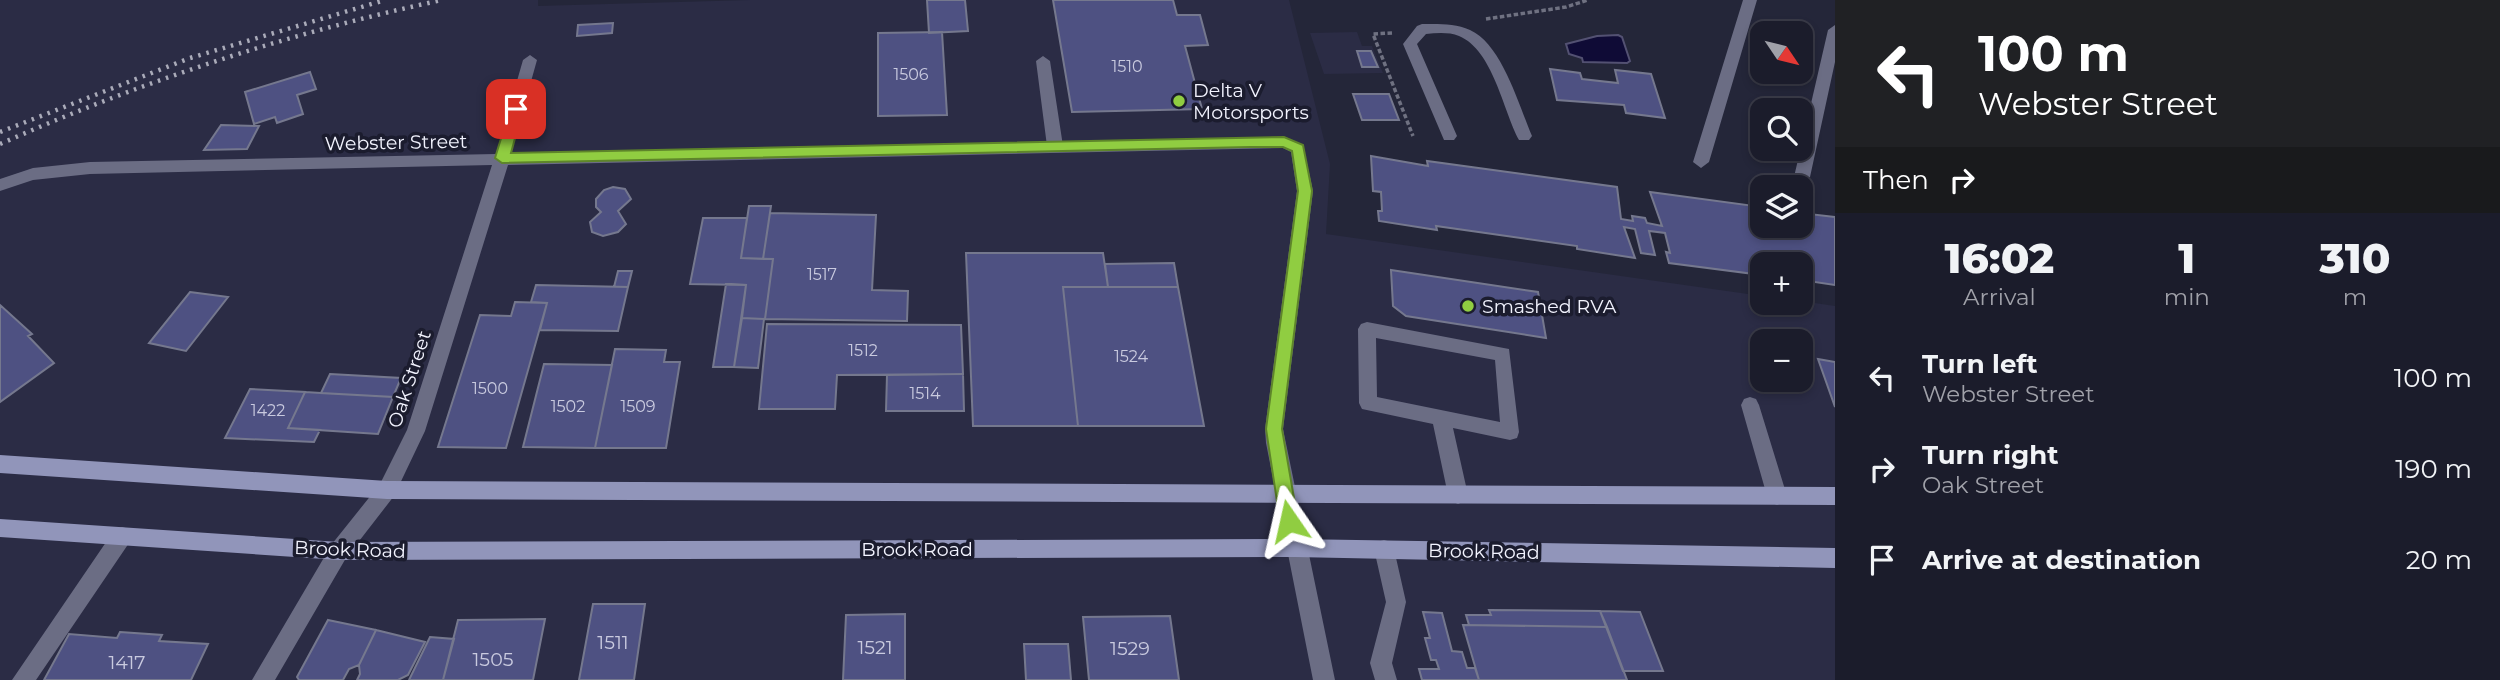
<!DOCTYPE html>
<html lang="en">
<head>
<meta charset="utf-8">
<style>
  body { margin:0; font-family:Montserrat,sans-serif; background:#242533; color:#f1f3f6; height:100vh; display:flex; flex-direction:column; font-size:26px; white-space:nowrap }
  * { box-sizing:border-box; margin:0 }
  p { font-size:23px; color:#a0a1a9 }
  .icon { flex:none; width:38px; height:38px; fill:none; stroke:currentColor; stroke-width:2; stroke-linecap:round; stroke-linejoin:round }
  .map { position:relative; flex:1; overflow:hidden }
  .sheet { display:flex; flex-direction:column; background:#1b1c2b; width:665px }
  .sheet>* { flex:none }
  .hud { background:#202124; color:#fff; overflow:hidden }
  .needle { width:46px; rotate:125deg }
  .fabs { position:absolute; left:1750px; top:21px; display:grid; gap:14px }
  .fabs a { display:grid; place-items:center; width:63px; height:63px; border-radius:14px; background:#1b1c2b; box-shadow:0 4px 10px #0003,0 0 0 2px #393a47; font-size:35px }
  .pin { position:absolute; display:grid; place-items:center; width:60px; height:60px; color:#fff; margin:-30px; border-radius:14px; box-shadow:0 4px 10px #0006 }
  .me { position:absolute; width:77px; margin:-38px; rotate:349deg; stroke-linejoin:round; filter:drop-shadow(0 0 5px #0008) }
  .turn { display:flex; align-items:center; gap:24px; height:147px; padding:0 28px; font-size:32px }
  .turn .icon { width:91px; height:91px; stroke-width:2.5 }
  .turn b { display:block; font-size:49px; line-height:60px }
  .then { display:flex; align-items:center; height:66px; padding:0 28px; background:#0003; gap:14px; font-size:26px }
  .eta { display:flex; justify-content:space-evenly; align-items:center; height:119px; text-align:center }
  .eta b { font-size:42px; font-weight:800; line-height:49px }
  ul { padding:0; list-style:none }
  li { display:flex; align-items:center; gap:21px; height:91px; padding:0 28px }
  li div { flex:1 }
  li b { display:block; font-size:26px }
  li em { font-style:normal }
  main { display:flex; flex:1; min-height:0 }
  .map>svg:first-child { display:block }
</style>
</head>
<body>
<main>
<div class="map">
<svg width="1835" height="680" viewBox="0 0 1835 680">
  <rect width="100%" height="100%" fill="#242639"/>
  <path fill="#2b2c45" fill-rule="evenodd" d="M0,0h538v6l212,-6h539l41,164 -4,70 436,62v7l39,-2 34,5v374h-1835zM1762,341h39v39h-39z
    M1357,32l5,14h10l11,27 -59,1 -14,-41z"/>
  <path fill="#0f0b36" stroke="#535172" stroke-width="2" d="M1618,35l4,2 8,24 -3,2 -44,-1 -1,-4 -13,-4 -3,-10 31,-8z"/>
  <path fill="#4e5182" stroke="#75788e" stroke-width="2" d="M927,0h38l3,31 -39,2z
    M1053,0h120l4,15h23l8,30 -23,1 17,63 -130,3z
    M613,23l-1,10 -35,3 1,-11z
    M942,32l5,83 -69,1v-83z
    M1357,51h14l7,16h-16z
    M1550,69l30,4 2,6 36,4 -3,-13 36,4 14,44 -39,-5 -2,-8 -67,-5z
    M310,72l6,17 -19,6 6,19 -26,9 -2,-6 -21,7 -9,-32z
    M1353,94h36l10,26h-37z
    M221,125l38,1 -12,23 -43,1z
    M1371,156l57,10 -1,-5 190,26 4,32 12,2 -1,-5 13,2 2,5 15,3 -12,-34 112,15v19h39v-13l34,4v68l-34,-5v-16h-39v11l-93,-12 -3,-11 4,1 -5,-20 -16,-2 6,24 -14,-2 -6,-24 -11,-2 11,31 -58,-9v-3l-141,-20 1,4 -58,-9 -1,-10h4l-1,-19 -8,-1z
    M613,187l12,2 6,10 -13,12 8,13 -8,8 -15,4 -11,-4 -2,-10 11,-10 -5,-5v-8l8,-9z
    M749,206h22l-8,53 -22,-1z
    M770,213l106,2 -4,75 36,1 -1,30 -142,-2 8,-60h-10z
    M703,218h44l-6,40 32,1 -8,60 -23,-1 4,-33 -56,-1z
    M966,253h137l5,34h-45l15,139h-105z
    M1174,263l4,24h-70l-3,-23z
    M1391,270l147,22 8,46 -140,-22 -13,-10z
    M618,271h14l-4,16h-14z
    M726,284l20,1 -12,82h-21z
    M536,285l92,2 -10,44 -78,-1 7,-27 -16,-1z
    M1063,287h115l26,139h-126z
    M190,292l38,5 -42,54 -37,-8z
    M515,302l32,1 -41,145 -68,-1 42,-132 31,1z
    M0,305l32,29 -4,2 26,27 -54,39z
    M742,318l22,1 -6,49 -24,-1z
    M767,324l194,1 2,49 -126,1 -2,34h-76z
    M615,349l51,1 -2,12h16l-14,86h-71z
    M1818,359l17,3v45z
    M544,364l68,1 -17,83 -72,-1z
    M330,374l71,4 -8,19 -72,-4z
    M963,374l1,37h-78l1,-36z
    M250,389l55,3 -17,36 32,2 -6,12 -89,-4z
    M305,392l16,1 72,4 -15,37 -90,-6z
    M593,604h52l-11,76h-55z
    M1489,610l111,1 7,16 -138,-2 -3,-10h25z
    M1600,611l40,1 23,59h-40z
    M1423,612l19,1 10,38 10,1 5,16h8l4,12h-57l-3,-11h20l-3,-9h-5l-6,-22h5z
    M905,614v66h-62l3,-65z
    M1170,616l9,64h-90l-6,-63z
    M545,619l-12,61h-90l15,-60z
    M328,620l48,10 -17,35 -10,4 -6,11h-44l-2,-3z
    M1463,625l144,2 20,53h-148z
    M376,630l49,12 -17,33 -10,5h-41l3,-6 -1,-9z
    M120,632l42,3 -3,6 49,3 -17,36h-147l25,-46 48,4z
    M430,637l24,2 -11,41h-34z
    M1024,644h44l3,36h-45z"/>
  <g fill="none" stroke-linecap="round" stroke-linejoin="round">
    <path stroke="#6f7181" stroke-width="3.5" stroke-dasharray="4.5 2.5" stroke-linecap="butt" d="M1486,19l80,-12 22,-7
      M1392,33l-19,1 40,102"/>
    <path fill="#6b6d84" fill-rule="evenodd" d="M1743,0h14l-48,162 -8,6 -8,-6z
      M1422,24c16,0 33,-1 48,6 32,14 49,76 62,106l-3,4h-10c-16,-30 -26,-90 -60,-104 -10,-4 -22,-3 -33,-2l-9,10 40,92 -3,4h-10l-41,-96 14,-18z
      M1835,25v37l-25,115 -8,6 -8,-6 34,-147z
      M1043,56l7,5 13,85 -8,5 -8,-5 -11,-85z
      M1367,322l142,27 10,83 -2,6 -7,2 -57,-12 15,67 -3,6 -7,3 -7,-3 -3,-6 -15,-71 -71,-15 -3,-6 -1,-74 3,-5zM1376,338l119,22 5,62 -123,-25z
      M1750,397l6,2 3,6 28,91 -3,6 -7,3 -7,-3 -3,-6 -26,-91 3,-6z
      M122,527l7,2 3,7 -3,7 -93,137h-24l103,-151z
      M1384,540l7,2 3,7 12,53 -14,61 5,17h-22l-5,-17 16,-61 -12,-53 3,-7z"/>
    <path fill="#6b6d84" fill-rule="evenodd" d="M530,55l7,5 -26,93 774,-16 18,8 10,46 -30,238 52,251h-22l-47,-237 -1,-14 32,-238 -6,-39 -8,-4 -775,17 -83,266 -31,65 -48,62 -71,122h-23l80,-136 48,-60 27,-54 85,-265 -402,9 -57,6 -33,11v-12l33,-11 57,-6 406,-8 27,-94z"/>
    <path fill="#9195ba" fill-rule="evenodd" d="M0,455l387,26 1448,6v18l-1448,-6 -387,-26z
      M0,519l339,23 956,-3 540,9v20l-540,-11 -956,3 -339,-23z"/>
    <path stroke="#aaabb9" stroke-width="4.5" stroke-dasharray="2.5 6" stroke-linecap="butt" d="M0,132l190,-74 195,-58
      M0,144c143,-63 289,-111 442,-144"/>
  </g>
  <path fill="#90cd41" stroke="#5e852a" stroke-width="2" d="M516,104l7,5 -12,44 773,-16 19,8 9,46 -30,238 16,92 -3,6 -6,2 -6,-2 -3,-6 -14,-92 32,-238 -6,-40 -9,-4h-33l-748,16 -7,-5 15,-49z"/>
  <g fill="#90cd41" stroke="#1b1c2e" stroke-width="2.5">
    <circle cx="1179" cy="101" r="7"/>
    <circle cx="1468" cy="306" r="7"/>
  </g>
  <g text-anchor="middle" stroke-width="7" stroke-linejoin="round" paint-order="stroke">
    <g font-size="16" fill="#c9cadf">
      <text x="1127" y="72">1510</text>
      <text x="911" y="80">1506</text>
      <text x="822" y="280">1517</text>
      <text x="863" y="356">1512</text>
      <text x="1131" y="362">1524</text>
      <text x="490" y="394">1500</text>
      <text x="925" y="399">1514</text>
      <text x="568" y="412">1502</text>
      <text x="638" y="412">1509</text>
      <text x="268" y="416">1422</text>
    </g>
    <g font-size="19" fill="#f2f3fe" stroke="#1b1c2e" text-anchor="start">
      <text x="1193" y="97">Delta V<tspan x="1193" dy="22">Motorsports</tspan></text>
      <text x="1482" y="313">Smashed RVA</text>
    </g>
    <g font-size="19" fill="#f2f3fe" stroke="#1b1c2e">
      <text transform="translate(396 142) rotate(-1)" y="7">Webster Street</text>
      <text transform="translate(409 379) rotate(-72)" y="7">Oak Street</text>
      <text transform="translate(350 549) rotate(2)" y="7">Brook Road</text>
      <text x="917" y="556">Brook Road</text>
      <text transform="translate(1484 551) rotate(1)" y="7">Brook Road</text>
    </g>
    <g font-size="19" fill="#c9cadf">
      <text x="613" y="649">1511</text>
      <text x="875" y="654">1521</text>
      <text x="1130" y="655">1529</text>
      <text x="493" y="666">1505</text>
      <text x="127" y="669">1417</text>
    </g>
  </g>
</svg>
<div class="fabs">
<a><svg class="needle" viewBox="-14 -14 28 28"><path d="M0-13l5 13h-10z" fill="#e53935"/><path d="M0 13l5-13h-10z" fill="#a0a1a9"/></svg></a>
<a><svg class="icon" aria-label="search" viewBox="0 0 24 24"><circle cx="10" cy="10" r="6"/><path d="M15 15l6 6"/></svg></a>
<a><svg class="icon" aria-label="layers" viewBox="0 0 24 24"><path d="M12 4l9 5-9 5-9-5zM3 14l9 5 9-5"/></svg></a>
<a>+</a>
<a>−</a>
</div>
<div class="pin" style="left:516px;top:109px;background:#d93025"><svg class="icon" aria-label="arrive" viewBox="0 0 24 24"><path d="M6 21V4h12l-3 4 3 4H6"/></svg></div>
<svg class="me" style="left:1289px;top:521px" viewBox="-20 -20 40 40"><path d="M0-17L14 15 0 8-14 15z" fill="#90cd41" stroke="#fff" stroke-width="4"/></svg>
</div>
<section class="sheet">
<div class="hud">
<div class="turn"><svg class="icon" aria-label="left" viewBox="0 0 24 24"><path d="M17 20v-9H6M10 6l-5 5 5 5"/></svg><div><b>100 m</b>Webster Street</div></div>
<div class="then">Then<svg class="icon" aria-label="right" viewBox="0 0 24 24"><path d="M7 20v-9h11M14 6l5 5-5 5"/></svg></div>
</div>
<div class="eta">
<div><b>16:02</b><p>Arrival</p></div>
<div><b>1</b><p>min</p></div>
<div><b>310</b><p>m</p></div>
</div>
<ul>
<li><svg class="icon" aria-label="left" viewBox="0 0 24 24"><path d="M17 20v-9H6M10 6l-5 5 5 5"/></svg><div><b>Turn left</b><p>Webster Street</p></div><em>100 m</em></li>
<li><svg class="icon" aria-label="right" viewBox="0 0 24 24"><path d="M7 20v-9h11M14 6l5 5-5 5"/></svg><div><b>Turn right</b><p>Oak Street</p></div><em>190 m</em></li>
<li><svg class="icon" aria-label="arrive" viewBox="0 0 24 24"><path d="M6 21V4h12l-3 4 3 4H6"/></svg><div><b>Arrive at destination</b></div><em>20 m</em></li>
</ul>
</section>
</main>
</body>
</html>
